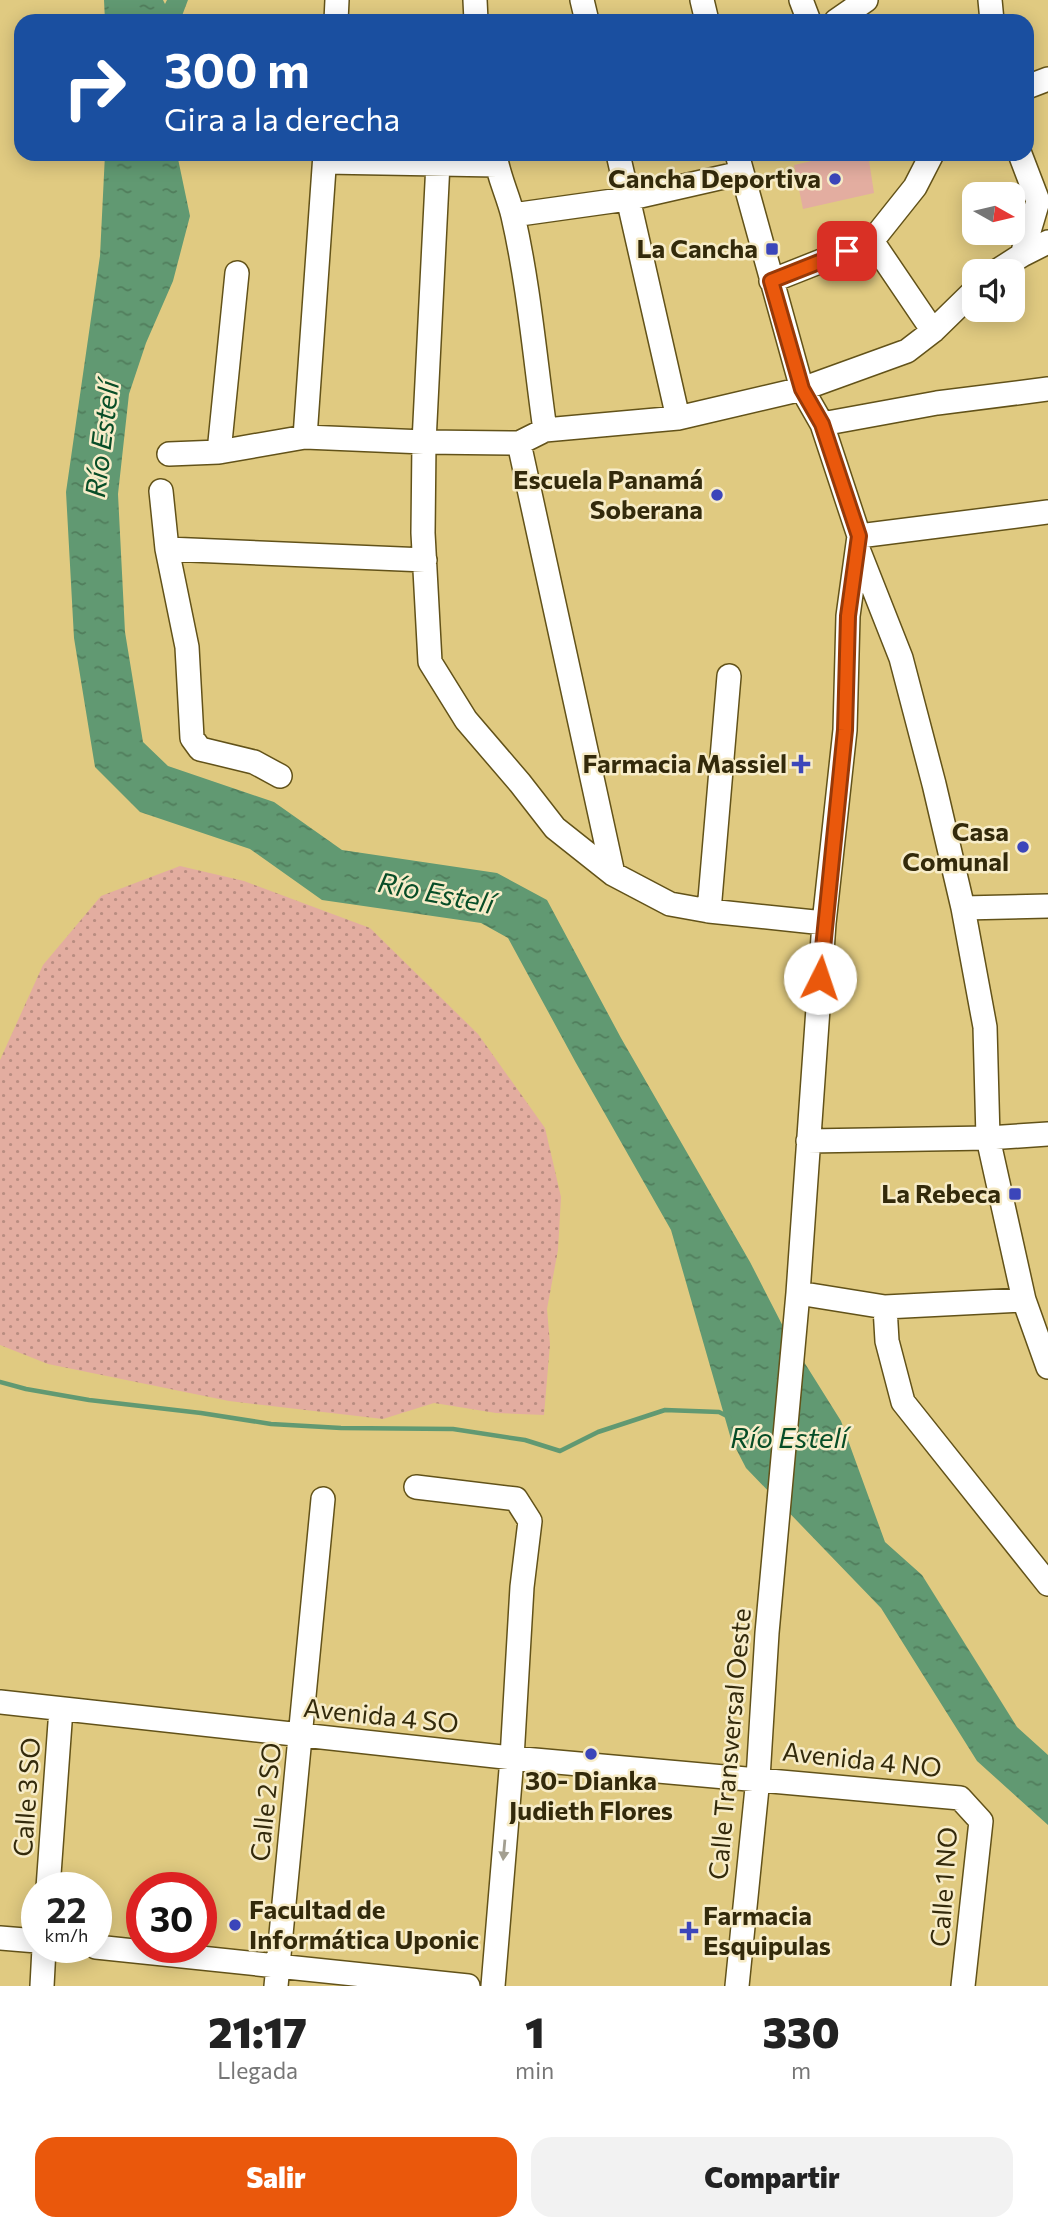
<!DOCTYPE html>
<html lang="es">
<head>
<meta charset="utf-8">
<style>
  body { margin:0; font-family:Commissioner,sans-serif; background:#f2f2f2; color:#222; height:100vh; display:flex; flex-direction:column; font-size:26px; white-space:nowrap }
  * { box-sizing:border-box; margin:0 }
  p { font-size:23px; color:#767676 }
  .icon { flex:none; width:38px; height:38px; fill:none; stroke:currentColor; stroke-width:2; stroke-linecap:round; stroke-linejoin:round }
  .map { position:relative; height:1986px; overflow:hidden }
  .panel { display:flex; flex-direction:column; background:#fff; flex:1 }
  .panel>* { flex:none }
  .guide { position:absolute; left:14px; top:14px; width:1020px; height:147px; border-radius:21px; box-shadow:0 4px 18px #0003; background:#1a4fa0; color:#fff; overflow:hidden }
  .needle { width:46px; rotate:98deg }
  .controls { position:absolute; left:962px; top:182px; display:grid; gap:14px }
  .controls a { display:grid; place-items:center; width:63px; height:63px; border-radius:14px; background:#fff; box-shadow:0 4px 18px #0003; font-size:35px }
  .speed { position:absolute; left:21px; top:1872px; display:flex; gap:14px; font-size:35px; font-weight:700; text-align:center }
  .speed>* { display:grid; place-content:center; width:91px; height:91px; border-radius:50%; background:#fff; box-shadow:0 4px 18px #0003; line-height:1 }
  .speed small { font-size:18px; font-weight:400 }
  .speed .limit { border:10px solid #d22; background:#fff; color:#111 }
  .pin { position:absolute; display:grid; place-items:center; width:60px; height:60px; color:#fff; margin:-30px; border-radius:14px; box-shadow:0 4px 10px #0006 }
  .me { position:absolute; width:77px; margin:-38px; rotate:4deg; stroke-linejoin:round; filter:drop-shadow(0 0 5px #0008) }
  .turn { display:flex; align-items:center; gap:24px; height:147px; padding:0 35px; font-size:32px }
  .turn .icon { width:91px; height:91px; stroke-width:2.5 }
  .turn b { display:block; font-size:49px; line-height:60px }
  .eta { display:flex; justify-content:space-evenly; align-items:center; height:119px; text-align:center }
  .eta b { font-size:42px; font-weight:800; line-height:49px }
  .button { display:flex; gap:14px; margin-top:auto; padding:14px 35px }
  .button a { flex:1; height:80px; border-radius:21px; background:#ea580c; color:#fff; font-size:28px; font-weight:800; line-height:80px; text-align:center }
  .button a+a { background:#f2f2f2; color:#222 }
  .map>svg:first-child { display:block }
</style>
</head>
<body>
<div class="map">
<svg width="1048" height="1986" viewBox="0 0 1048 1986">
  <defs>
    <pattern id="grass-dots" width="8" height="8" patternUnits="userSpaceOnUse" patternTransform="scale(1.75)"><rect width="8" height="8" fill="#e3ada0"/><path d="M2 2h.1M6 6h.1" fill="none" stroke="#b98d81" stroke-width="1.8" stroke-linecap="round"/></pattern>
    <pattern id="water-ripples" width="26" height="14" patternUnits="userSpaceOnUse" patternTransform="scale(1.75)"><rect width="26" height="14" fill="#619972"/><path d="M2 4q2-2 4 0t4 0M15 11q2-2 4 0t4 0" fill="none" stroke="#517d5c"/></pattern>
  </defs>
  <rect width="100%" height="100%" fill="#e0ca81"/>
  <path fill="url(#grass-dots)" d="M180,866l64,15 126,47 108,106 67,94 16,69 -3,53 -11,59 3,35 -6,71 -48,-2 -62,-10 -51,16 -154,-18 -181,-37 -48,-19v-285l43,-95 58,-69z"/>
  <path fill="#e3ada0" d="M843,154h25l6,39 -71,16 -9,-44z"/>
  <path fill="url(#water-ripples)" d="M104,0h59l2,4 2,-4h21l-8,21h-75z
    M105,154h72l13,62 -17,65 -27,62 -17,51 -11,100 7,138 18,110 25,24 106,36 68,48 155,23 50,27 74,138 129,224 39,76 52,83 44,121 37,33 95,152 31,28v70l-71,-64 -96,-153 -135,-140 -15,-29 -60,-209 -95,-167 -68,-125 -27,-15 -159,-23 -72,-51 -110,-37 -45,-45 -21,-129 -8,-146 34,-236z"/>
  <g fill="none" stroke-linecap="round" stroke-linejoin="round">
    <path stroke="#619972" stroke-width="4.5" d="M0,1382l26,7 63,11 112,13 70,11 70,4 112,1 72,11 35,11 38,-19 67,-22 54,2 10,5"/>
    <g stroke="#625219" stroke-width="26">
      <path id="minor" d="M475,0l1,21
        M582,0l5,21
        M702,0l5,21
        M801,0l8,21
        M990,0l2,21
        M336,21l1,-21
        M836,21l30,-21
        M1027,87l21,-8
        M495,154c3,22 13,41 18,62 16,70 22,143 32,214
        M618,154l60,264
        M737,154l65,235 20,35 37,112 -11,80 -3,114 -21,193 -26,370 -31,340 -9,145 -21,208
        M1020,154l18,47 -16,54
        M325,162l172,3
        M438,163l-14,279 -1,91 7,129 36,58 54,63 35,45 58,46 57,30 39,7 115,12
        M513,215l114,-16 114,-26
        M872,241l61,90
        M997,271l25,-16 26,-13
        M771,281l101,-40 43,-54 17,-33
        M822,424l115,-21 111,-14
        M305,437l20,-283
        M519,443l94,431
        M219,452l18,-179
        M169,454l50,-2 86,-15 119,5 95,1 26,-13 133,-12 124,-29 105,-38 26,-20 42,-41
        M161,491l6,58 20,98 5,91 8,11 54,13 26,14
        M859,536l189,-24
        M167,549l258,11
        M858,549l43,109 33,126 29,124 22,119 3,111 36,162 24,67
        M963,908l85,-2
        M709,911l20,-235
        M808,1141l180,-3 60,-4
        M798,1293l87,14 139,-7
        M885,1307l2,34 16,61 145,182
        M416,1487l100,12 14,22 -8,66 -10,171 -19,228
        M0,1702l512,56 448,40 21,23 -18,165
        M48,1888l13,-179
        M0,1938l37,3
        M96,1947l372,39
        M42,1986l2,-38
        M276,1986l47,-487"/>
    </g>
    <use href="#minor" stroke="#fff" stroke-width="23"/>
  </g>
  <defs><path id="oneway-solid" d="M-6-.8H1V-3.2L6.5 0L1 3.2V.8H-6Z" transform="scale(1.75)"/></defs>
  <use fill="#a39f91" href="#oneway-solid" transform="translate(504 1850) rotate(95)"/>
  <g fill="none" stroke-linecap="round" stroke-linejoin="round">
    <g stroke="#983908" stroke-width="18">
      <path id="route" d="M820,978l25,-248 3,-114 11,-80 -37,-112 -20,-35 -31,-108 76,-30"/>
    </g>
    <use href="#route" stroke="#ea580c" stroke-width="12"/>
  </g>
  <g fill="#3c46ba" stroke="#f7ecc8" stroke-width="2.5">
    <circle cx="835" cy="179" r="7"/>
    <rect x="765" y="242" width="14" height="14" rx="3.5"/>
    <circle cx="717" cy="495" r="7"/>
    <path d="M797.5 753.5h7v7h7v7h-7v7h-7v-7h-7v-7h7z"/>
    <circle cx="1023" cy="847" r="7"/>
    <rect x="1008" y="1187" width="14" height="14" rx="3.5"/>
    <circle cx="591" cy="1754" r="7"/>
    <circle cx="235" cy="1925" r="7"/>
    <path d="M685.5 1920.5h7v7h7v7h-7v7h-7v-7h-7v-7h7z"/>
  </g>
  <g text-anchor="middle" stroke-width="5" stroke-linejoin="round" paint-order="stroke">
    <g font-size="26" font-weight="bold" fill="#332a0b" stroke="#f7ecc8" text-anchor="end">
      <text x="821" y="188">Cancha Deportiva</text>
      <text x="758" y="258">La Cancha</text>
      <text x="703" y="489">Escuela Panamá<tspan x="703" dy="30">Soberana</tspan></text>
      <text x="787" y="773">Farmacia Massiel</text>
      <text x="1009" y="841">Casa<tspan x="1009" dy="30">Comunal</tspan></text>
      <text x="1001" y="1203">La Rebeca</text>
      <text x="591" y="1790" text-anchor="middle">30- Dianka<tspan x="591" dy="30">Judieth Flores</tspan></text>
      <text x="249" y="1919" text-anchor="start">Facultad de<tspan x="249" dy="30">Informática Uponic</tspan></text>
      <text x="703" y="1925" text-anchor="start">Farmacia<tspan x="703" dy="30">Esquipulas</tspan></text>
    </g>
    <g font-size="26" fill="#332a0b" stroke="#f7ecc8">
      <text transform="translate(381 1716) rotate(6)" y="9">Avenida 4 SO</text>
      <text transform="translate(730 1744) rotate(-85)" y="9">Calle Transversal Oeste</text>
      <text transform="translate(862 1760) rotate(6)" y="9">Avenida 4 NO</text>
      <text transform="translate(27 1797) rotate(-86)" y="9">Calle 3 SO</text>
      <text transform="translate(266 1802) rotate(-84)" y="9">Calle 2 SO</text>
      <text transform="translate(944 1887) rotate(-86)" y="9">Calle 1 NO</text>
    </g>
    <g font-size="28" font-style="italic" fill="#074d27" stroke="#f7ecc8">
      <text transform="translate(102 439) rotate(-83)" y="10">Río Estelí</text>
      <text transform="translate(436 893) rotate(11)" y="10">Río Estelí</text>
      <text x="789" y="1448">Río Estelí</text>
    </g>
  </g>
</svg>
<div class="controls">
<a><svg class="needle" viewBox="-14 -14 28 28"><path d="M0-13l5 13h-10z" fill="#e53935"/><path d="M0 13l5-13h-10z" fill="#767676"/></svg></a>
<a><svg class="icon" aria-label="sound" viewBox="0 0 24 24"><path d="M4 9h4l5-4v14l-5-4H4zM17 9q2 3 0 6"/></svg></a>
</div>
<div class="speed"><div>22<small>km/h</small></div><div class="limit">30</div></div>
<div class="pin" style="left:847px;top:251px;background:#d93025"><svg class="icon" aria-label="arrive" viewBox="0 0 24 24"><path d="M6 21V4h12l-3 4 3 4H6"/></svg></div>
<svg class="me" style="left:820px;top:978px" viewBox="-20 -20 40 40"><circle r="19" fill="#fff"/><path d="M0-13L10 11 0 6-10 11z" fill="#ea580c"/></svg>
<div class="guide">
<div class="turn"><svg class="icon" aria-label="right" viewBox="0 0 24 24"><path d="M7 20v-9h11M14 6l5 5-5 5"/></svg><div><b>300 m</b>Gira a la derecha</div></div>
</div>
</div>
<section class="panel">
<div class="eta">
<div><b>21:17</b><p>Llegada</p></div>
<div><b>1</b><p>min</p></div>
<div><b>330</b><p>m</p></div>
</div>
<div class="button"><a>Salir</a><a>Compartir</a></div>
</section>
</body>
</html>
